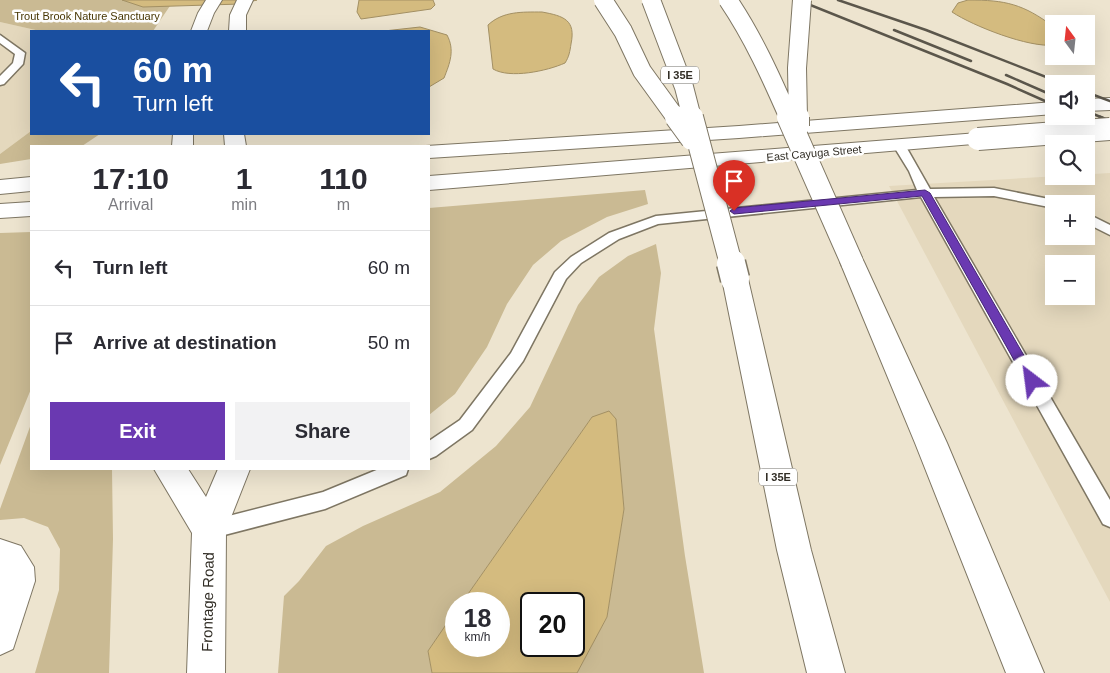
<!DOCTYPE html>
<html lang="en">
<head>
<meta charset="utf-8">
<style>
  body { margin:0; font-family:Helvetica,sans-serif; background:#f2f2f3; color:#2b2b33; height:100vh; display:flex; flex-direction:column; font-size:19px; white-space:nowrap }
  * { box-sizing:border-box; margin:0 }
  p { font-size:16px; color:#7c7c81 }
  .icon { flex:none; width:28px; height:28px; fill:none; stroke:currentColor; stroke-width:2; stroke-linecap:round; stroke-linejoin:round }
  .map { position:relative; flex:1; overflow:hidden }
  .details { position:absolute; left:30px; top:145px; width:400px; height:325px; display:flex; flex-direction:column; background:#fff; border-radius:0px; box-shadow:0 5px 20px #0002 }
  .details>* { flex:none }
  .banner { position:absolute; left:30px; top:30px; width:400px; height:105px; border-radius:0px; box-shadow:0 5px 20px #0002; background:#1a4fa0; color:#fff; overflow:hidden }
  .needle { width:32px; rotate:345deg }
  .tools { position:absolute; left:1045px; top:15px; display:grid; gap:10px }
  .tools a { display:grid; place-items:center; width:50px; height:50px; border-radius:0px; background:#fff; box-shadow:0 5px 20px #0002; font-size:25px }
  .speed { position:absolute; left:445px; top:592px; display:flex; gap:10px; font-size:25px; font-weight:700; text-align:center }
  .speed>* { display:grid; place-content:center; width:65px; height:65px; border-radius:50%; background:#fff; box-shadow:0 5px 20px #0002; line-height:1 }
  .speed small { font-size:12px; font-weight:400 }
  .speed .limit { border:2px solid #111; border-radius:8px; background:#fff; color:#111 }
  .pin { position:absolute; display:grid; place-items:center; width:42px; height:42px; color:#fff; margin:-51px -21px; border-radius:50% 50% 50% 0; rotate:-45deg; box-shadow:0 0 5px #0007 }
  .pin .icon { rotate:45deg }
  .me { position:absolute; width:55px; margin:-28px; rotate:330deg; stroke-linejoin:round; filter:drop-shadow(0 0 4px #0008) }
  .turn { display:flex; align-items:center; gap:18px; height:105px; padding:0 20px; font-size:22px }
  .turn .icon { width:65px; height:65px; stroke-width:2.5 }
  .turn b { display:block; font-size:35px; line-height:42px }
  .eta { display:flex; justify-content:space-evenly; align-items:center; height:85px; text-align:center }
  .eta b { font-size:30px; font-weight:700; line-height:35px }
  .action { display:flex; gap:10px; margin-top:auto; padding:10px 20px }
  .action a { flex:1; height:58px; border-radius:0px; background:#6a39b1; color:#fff; font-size:20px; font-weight:700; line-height:58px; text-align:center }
  .action a+a { background:#f2f2f3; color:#2b2b33 }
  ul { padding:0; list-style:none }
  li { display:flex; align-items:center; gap:15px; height:75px; padding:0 20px; border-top:1px solid #e1e1e2 }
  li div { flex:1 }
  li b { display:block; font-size:19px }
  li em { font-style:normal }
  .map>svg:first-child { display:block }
</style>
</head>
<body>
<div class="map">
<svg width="1110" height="673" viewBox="0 0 1110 673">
  <rect width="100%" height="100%" fill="#ede4cf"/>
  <path fill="#e4d8bd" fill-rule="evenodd" d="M0,22l40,9h-9v100l-31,23z
    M1110,173v429l-221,-416zM1054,204h32v32h-32zM1054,264h32v32h-32z"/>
  <path fill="#caba93" d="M0,0h174l-21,31h-113l-40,-9z
    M31,131v3h69l-18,12h-51v13l-31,5v-10z
    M645,190l3,14 -41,13 -46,24 -28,24 -26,39 -20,43 -32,47 -26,21v-207z
    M31,232v157l-31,76v-232z
    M656,244l5,29 -7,56 31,227 19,117h-127l30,-56 17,-108 -8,-89 -24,-3 -131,187h-5v6l-28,41 4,22h-154l6,-77 15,-15 27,-35 37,-20 77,-34 56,-46 34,-39 48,-102 21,-28 29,-21z
    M31,424v45h81l1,70 -4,134h-74l24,-83 1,-41 -12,-22 -24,-9 -24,2v-11z"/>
  <path fill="#d4bb7f" stroke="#a39064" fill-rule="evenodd" d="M122,0h135l-16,4 -98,3z
    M359,0h74l2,5 -4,4 -70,10 -4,-7z
    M968,0c38,0 55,4 86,27v18c-25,3 -81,-19 -102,-33l6,-9z
    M542,12c22,4 34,8 29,32 -1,7 -2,13 -6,19 -18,8 -55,16 -72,6l-5,-44c15,-14 34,-13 54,-13z
    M420,27l27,8c8,15 3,28 -3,43l-15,9v-56h-45z
    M609,411l7,8 8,90 -17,108 -30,56h-145l-4,-22 28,-41v36h43v-42h-38l131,-187zM531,604h43v42h-43z"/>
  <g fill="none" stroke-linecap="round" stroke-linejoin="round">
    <g stroke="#7e7663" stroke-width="3">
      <path id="service" d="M0,35l25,18 -2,11 -19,20 -4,1v-9l13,-13 2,-9 -15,-11z
        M899,141l6,4 25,44 64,-1 60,12 7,4h-7v4l-60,-12 -60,1 176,303v27l-7,-3 -182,-327 -263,27 -39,15 -38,24 -15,16 -43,82 -51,69 -36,26 -7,3v-18l31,-21 51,-67 44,-81 16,-15 38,-24 47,-17 261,-26 -8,-19 -16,-26z
        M1086,213l24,12v10l-24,-12z
        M379,469h29l-2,6 -81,34 -116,30 -7,-3 -3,-6 3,-6 7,-3 114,-29z"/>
    </g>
    <g stroke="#7e7663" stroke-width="2">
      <path id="minor" d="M0,539l21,7 13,21 1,14 -22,68 -13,6z"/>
    </g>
    <g stroke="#7e7663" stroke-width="2">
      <path id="tertiary" d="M31,177v14l-31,3v-14z
        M31,202v14l-31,2v-14z
        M154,469h34l18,28 12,-28h32l-24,61 -1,143h-38l5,-140z"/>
    </g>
    <g stroke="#7e7663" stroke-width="2">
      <path id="secondary" d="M1110,98v12l-24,1v-12z
        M1054,102v12l-315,24 -310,20v-12h-3l313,-20z
        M978,133l7,2 3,4 -3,4 -556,47v-14z"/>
    </g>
    <g stroke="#7e7663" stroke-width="2">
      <path id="motorway" d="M206,0h16l-8,13 -7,18h-16l7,-18z
        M237,0h16l-7,15v16h-17l1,-16z
        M173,134h20v12h-21z
        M224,134h20l2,12h-21z
        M852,254l9,2 3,6 83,181 97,230h-38l-91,-230 -75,-181 3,-6z
        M735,270l9,3 4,6 63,271 34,123h-38l-30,-123 -55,-271 4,-6z"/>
    </g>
    <use href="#service" fill="#fff" fill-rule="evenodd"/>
    <use href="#minor" fill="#fff" fill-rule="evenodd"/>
    <use href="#tertiary" fill="#fff" fill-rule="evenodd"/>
    <use href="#secondary" fill="#fff" fill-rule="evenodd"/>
    <use href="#motorway" fill="#fff" fill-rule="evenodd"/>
    <path stroke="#5b564b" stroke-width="2.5" d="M798,0l209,84 47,21
      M838,0l88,30 138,54
      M894,30l77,31
      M1006,75l48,21
      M1086,92l24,9
      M1086,111l17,7
      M1078,116l4,2"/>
    <path stroke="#5b564b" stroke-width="3" d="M1079,117l31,14
      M1100,117l10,4"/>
    <g stroke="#7e7663" stroke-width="24" stroke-linecap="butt">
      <path id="secondary-bridge" d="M978,139l132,-10"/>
    </g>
    <g stroke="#7e7663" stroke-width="20" stroke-linecap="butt">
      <path id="motorway-bridge-far2" d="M603,0l20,31 19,40 34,47
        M651,0l33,87 8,31
        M728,0c25,37 43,77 61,118
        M798,118l-1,-50 5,-68"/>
    </g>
    <g stroke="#7e7663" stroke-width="24" stroke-linecap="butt">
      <path id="motorway-bridge-far1" d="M676,117l16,22
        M692,117l39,147
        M788,117l64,145
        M798,117v9"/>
    </g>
    <g stroke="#7e7663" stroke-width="31" stroke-linecap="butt">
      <path id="motorway-bridge" d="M731,263l4,16"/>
    </g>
    <use href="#secondary-bridge" stroke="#fff" stroke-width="22"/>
    <use href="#motorway-bridge-far2" stroke="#fff" stroke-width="18"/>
    <use href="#motorway-bridge-far1" stroke="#fff" stroke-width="22"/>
    <use href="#motorway-bridge" stroke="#fff" stroke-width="28"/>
  </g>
  <path fill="#6a39b1" stroke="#452573" d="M925,190l5,3 107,185 2,3 -2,4h-9l-106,-189 -188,18 -4,-3 4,-3z"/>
  <g text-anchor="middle" stroke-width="5" stroke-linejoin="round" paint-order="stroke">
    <g font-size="11" fill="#493805" stroke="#fff">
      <text x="87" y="20">Trout Brook Nature Sanctuary</text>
    </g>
    <g fill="#fff" stroke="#6f6c66" stroke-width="1">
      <rect x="661" y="66.5" width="38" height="17" rx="4"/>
      <rect x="759" y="468.5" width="38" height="17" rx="4"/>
    </g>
    <g font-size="11" font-weight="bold" fill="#312d25">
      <text x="680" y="79">I 35E</text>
      <text x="778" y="481">I 35E</text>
    </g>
    <g font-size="11" fill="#312d25" stroke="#fff">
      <text transform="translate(814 153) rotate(-5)" y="4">East Cayuga Street</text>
    </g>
    <g font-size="15" fill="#312d25" stroke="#fff">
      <text transform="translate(208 602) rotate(-89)" y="5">Frontage Road</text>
    </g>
  </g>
</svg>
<div class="tools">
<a><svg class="needle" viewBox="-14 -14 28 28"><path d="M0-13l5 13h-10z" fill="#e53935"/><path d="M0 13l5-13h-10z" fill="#7c7c81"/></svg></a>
<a><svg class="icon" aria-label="sound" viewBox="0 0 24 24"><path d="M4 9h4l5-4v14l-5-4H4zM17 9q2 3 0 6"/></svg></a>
<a><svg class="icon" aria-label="search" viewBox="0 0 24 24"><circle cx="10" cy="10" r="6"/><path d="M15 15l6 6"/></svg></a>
<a>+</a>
<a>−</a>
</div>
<div class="speed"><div>18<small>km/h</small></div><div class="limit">20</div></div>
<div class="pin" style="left:734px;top:211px;background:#d93025"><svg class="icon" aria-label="arrive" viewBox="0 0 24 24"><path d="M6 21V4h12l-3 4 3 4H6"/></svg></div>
<svg class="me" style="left:1032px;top:381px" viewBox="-20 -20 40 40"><circle r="19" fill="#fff"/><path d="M0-13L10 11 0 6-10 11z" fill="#6a39b1"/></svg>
<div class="banner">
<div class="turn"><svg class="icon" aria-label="left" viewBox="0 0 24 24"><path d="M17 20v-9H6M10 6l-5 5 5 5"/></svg><div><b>60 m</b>Turn left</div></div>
</div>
<section class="details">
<div class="eta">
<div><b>17:10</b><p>Arrival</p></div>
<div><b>1</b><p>min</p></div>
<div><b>110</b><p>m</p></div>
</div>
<ul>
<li><svg class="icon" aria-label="left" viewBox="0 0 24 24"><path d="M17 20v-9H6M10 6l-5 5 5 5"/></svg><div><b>Turn left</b></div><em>60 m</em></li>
<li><svg class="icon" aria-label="arrive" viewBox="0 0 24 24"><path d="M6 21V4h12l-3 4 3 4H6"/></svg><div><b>Arrive at destination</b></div><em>50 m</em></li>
</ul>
<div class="action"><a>Exit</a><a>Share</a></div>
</section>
</div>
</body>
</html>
